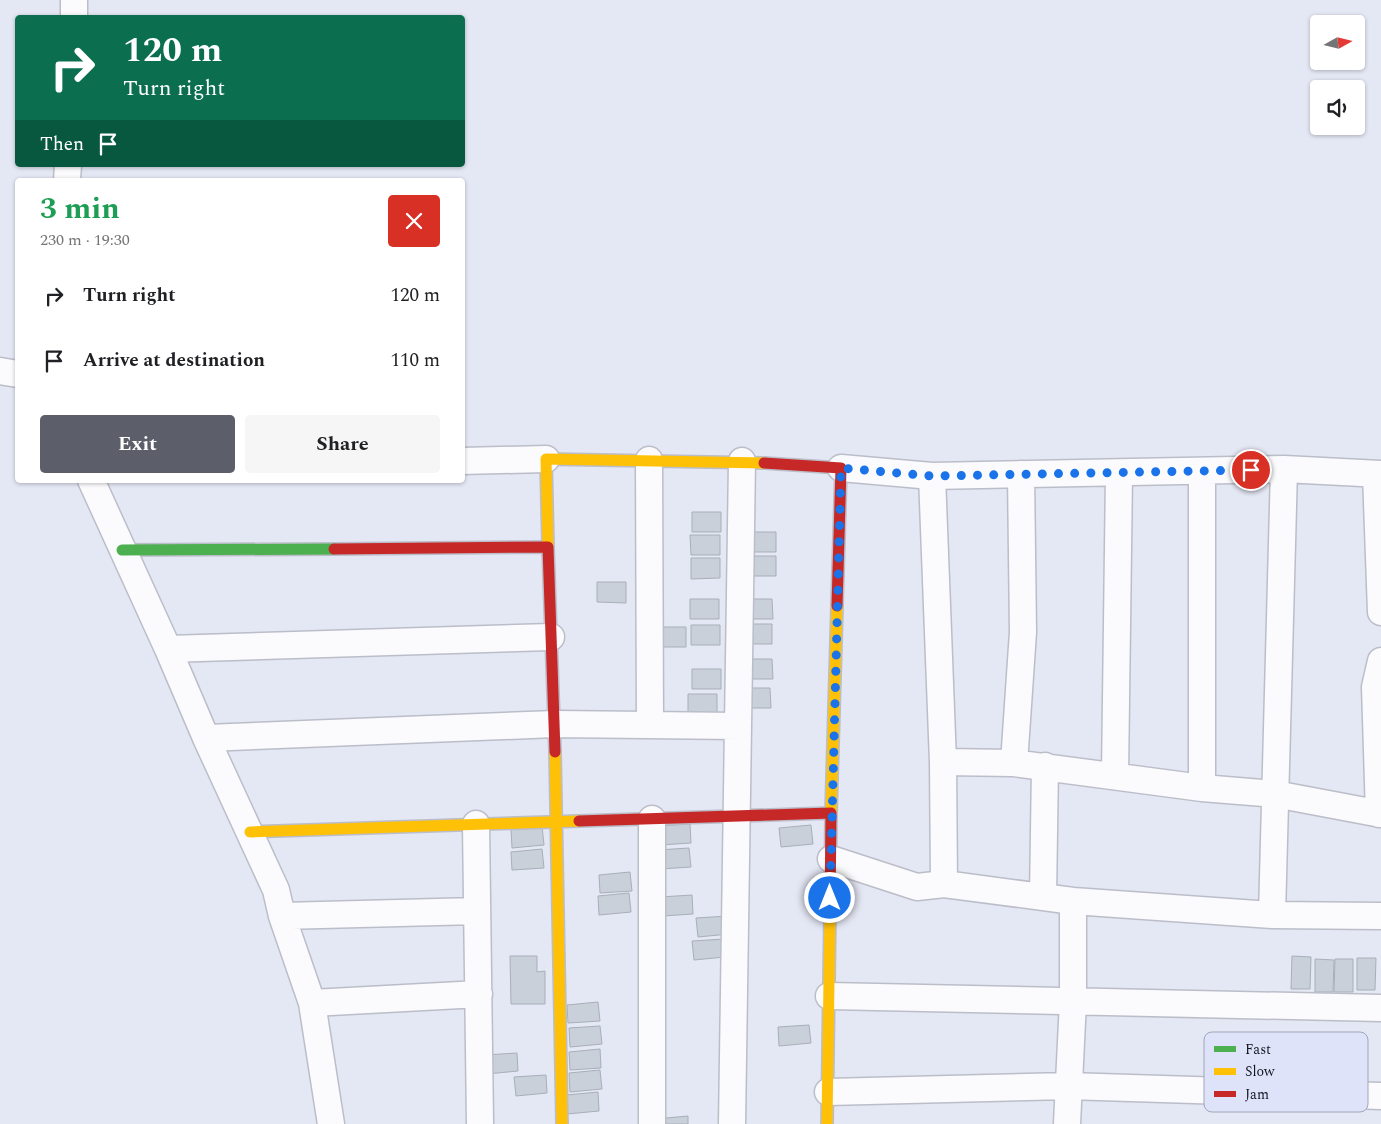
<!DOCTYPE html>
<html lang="en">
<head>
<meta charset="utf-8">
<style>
  body { margin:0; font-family:Spectral,serif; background:#f6f6f6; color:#202124; height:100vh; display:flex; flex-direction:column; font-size:19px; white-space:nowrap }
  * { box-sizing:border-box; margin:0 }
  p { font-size:16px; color:#757577 }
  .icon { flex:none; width:28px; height:28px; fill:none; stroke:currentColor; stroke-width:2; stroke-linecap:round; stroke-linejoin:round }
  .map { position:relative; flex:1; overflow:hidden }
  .panel { position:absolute; left:15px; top:178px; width:450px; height:305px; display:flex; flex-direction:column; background:#fff; border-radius:5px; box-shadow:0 1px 4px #0004 }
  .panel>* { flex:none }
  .hud { position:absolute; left:15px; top:15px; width:450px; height:152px; border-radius:5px; box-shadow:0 1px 4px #0004; background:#0b6e4f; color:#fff; overflow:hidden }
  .needle { width:32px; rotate:82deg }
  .tools { position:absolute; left:1310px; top:15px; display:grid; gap:10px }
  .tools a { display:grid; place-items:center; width:55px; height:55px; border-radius:5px; background:#fff; box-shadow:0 1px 4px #0004; font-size:25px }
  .pin { position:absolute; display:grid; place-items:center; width:42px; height:42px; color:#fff; margin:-21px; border:2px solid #fff; border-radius:50%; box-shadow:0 1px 5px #0007 }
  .me { position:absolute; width:55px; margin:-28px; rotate:0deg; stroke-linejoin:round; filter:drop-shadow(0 0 4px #0008) }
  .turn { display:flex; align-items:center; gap:18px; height:105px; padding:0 25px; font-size:22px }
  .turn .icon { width:65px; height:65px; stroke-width:2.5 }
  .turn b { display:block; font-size:35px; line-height:42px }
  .then { display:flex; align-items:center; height:48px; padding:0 25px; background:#0003; gap:10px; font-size:19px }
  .round { display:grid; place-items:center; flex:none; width:52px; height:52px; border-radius:5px; background:#f6f6f6 }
  .summary { display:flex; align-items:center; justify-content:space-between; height:85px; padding:0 25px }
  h1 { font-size:30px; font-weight:700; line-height:38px; color:#1e9e55 }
  .action { display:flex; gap:10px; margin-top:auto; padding:10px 25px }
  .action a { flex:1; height:58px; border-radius:5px; background:#5c5e69; color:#fff; font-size:20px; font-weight:700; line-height:58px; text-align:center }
  .action a+a { background:#f6f6f6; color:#202124 }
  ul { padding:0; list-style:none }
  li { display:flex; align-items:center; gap:15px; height:65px; padding:0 25px }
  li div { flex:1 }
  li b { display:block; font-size:19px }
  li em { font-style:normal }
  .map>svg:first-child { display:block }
</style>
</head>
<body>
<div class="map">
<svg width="1381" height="1124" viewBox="0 0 1381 1124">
  <rect width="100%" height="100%" fill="#e4e7f4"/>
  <path fill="#cad0da" stroke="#a9afb8" d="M692,512h29v20h-29z
    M747,532h29v20h-29z
    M690,535h30v20h-29z
    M747,556h29v20h-29z
    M691,558h29v20l-29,1z
    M597,582h29v21l-29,-1z
    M690,599h29v20h-29z
    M743,599h29l1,20h-29z
    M743,624h29v20h-29z
    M691,625h29v20h-29z
    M657,627h29v20h-29z
    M743,659h29l1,20h-30z
    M692,669h29v20h-29z
    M741,688h29l1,20h-29z
    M688,694h29v20h-29z
    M690,824l1,19 -31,2 -2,-19z
    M811,825l2,19 -32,3 -2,-19z
    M542,826l2,19 -32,3 -1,-19z
    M689,848l2,19 -32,2 -1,-19z
    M542,849l2,19 -32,2 -1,-18z
    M630,872l2,19 -32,2 -1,-18z
    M629,893l2,19 -32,3 -1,-19z
    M692,895l1,19 -31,2 -2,-19z
    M728,916l1,18 -31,3 -2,-19z
    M724,939l1,18 -31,3 -2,-19z
    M510,956h27v16l8,-1v33h-34z
    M1292,956l19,1 -1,32h-19z
    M1357,958h19l-1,32h-18z
    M1315,959l19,1 -1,32h-18z
    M1335,959h18v33h-19z
    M598,1002l2,19 -32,2 -1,-18z
    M809,1025l2,18 -32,3 -1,-19z
    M600,1026l2,18 -32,3 -1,-19z
    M600,1049l1,19 -31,2 -1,-18z
    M517,1053l1,18 -31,3 -2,-19z
    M600,1070l2,19 -32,3 -1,-19z
    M546,1075l1,18 -31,3 -2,-19z
    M598,1092l1,19 -32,3 -1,-19z
    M688,1116v8h-31l-1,-5z"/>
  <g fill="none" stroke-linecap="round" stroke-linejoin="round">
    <g stroke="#bbbec9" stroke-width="29">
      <path id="street" d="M74,18v-18
        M67,180l1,-15
        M0,371l18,3
        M649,460l1,265
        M462,461l84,-2
        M841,468l91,8 352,-7
        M1202,471v317
        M1376,474l5,138
        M932,476l11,286 1,122
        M91,480l77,169 38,89 70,152 6,26 30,87 19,121
        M168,649l383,-12
        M206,738l349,-14 182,2
        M943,762l71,1 188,25 73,6 106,20
        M1014,763l9,-131 -2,-158
        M1115,776l4,-303
        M1379,814l-4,-127 6,-26
        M476,824l4,300
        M831,859l86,28 27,-3 129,17 199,14 109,1
        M1043,897l2,-131
        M1272,915l12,-446 97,5
        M282,916l195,-5
        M829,996l552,12
        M312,1003l167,-9
        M828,1092l240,-6 313,10
        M652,1124v-305
        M732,1124c4,-221 6,-442 10,-663
        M1067,1124l6,-123v-100"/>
    </g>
    <g stroke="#bbbec9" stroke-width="14">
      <path id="fast" d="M122,550l212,-1"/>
    </g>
    <g stroke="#bbbec9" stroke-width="14">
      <path id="slow" d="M548,547l-2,-88 218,4
        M555,752l7,372
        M831,813l6,-207
        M250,832l329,-11
        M827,1124l3,-215"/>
    </g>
    <g stroke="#bbbec9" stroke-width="14">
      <path id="jam" d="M764,463l77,5 -4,138
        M334,549l214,-2 7,205
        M579,821l252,-8 -1,96"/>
    </g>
    <use href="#street" stroke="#fbfbfd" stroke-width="26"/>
    <use href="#fast" stroke="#4caf50" stroke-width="11"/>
    <use href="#slow" stroke="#ffc107" stroke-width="11"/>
    <use href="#jam" stroke="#c62828" stroke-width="11"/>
  </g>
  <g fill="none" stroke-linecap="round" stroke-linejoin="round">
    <path stroke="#1a73e8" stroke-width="9" stroke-dasharray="0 16.2" d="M830,898l11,-430 91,8 319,-6"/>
  </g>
  <rect x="1204" y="1032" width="164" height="80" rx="8" fill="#dee3fa" stroke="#a1a5b8" stroke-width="1"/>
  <rect x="1214" y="1046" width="22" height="6" fill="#4caf50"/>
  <rect x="1214" y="1068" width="22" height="7" fill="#ffc107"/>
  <rect x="1214" y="1091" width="22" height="6" fill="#c62828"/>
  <g font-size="14" fill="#12141e">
    <text x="1245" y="1054">Fast</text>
    <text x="1245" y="1076">Slow</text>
    <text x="1245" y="1099">Jam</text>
  </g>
</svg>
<div class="tools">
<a><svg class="needle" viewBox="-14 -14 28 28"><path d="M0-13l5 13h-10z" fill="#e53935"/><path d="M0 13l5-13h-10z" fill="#757577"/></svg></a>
<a><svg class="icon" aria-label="sound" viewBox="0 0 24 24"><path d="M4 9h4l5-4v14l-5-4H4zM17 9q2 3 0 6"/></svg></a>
</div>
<div class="pin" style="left:1251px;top:470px;background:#d93025"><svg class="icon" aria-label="arrive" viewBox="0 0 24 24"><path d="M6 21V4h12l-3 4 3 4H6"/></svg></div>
<svg class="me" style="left:830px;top:898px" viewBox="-20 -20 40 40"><circle r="17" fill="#1a73e8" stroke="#fff" stroke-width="3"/><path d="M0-11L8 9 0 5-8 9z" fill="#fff"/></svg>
<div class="hud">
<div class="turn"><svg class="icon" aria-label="right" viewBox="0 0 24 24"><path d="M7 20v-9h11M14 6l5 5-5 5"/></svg><div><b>120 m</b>Turn right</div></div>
<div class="then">Then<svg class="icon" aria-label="arrive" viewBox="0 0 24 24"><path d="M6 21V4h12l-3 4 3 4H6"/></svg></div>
</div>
<section class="panel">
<div class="summary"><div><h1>3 min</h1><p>230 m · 19:30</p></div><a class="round" style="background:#d93025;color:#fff"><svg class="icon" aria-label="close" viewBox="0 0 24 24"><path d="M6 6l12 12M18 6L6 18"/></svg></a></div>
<ul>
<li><svg class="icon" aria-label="right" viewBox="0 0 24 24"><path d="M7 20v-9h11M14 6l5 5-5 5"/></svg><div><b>Turn right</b></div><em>120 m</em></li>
<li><svg class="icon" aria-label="arrive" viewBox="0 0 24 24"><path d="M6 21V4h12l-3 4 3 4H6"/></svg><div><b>Arrive at destination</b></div><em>110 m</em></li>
</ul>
<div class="action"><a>Exit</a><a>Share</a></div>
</section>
</div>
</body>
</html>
